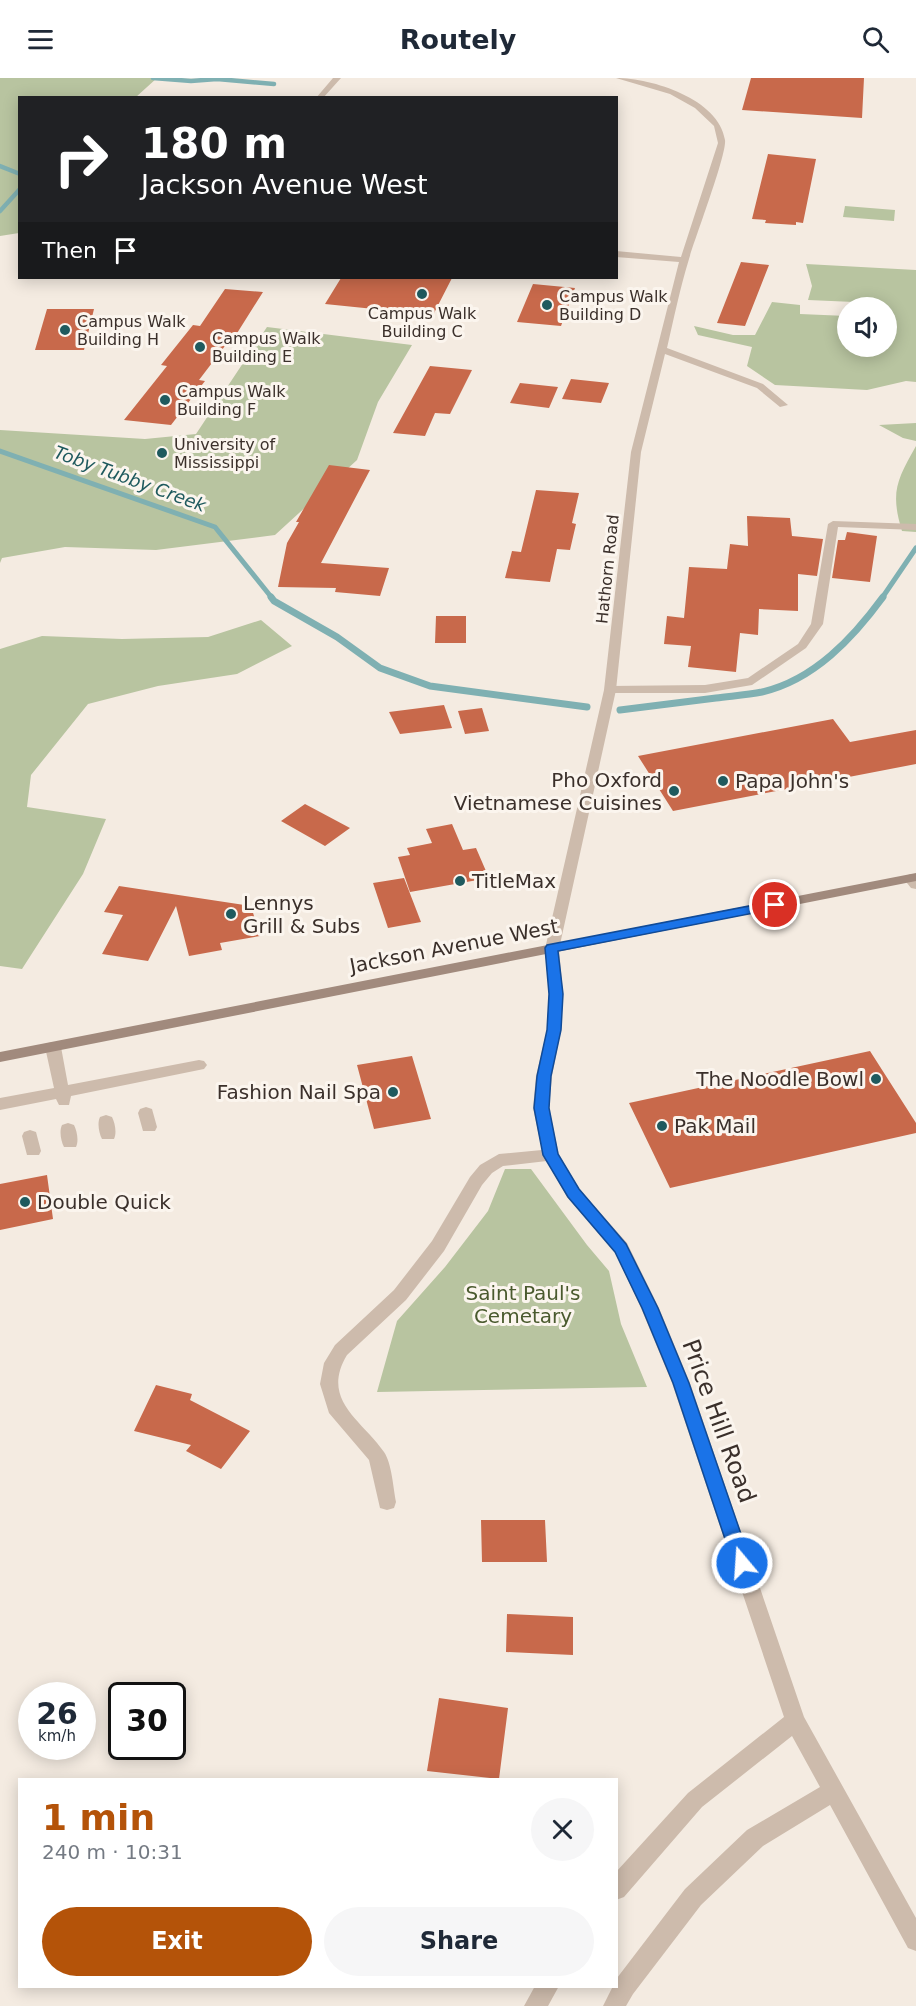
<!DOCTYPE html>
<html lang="en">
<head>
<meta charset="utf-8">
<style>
  body { margin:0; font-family:"DejaVu Sans",sans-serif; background:#f6f6f7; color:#1f2937; height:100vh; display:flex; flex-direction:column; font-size:22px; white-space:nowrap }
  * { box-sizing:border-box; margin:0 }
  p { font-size:20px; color:#747a83 }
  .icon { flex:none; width:33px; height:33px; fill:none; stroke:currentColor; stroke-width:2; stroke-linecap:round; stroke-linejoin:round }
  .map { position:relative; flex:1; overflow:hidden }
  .sheet { position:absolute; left:18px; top:1700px; width:600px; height:210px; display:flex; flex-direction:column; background:#fff; border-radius:0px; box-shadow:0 3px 15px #0003 }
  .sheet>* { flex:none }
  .hud { position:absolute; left:18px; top:18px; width:600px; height:183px; border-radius:0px; box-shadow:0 3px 15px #0003; background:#202124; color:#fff; overflow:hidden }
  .fabs { position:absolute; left:837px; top:219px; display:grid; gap:12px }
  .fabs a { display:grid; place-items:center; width:60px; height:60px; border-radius:50%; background:#fff; box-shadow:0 3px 15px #0003; font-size:30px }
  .speed { position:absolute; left:18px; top:1604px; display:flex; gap:12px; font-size:30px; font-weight:700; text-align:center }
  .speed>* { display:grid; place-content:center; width:78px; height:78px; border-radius:50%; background:#fff; box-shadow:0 3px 15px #0003; line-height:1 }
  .speed small { font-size:15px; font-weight:400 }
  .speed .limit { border:3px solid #111; border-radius:9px; background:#fff; color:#111 }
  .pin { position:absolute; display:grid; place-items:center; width:51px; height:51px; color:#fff; margin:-26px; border:3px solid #fff; border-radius:50%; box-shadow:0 2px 6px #0007 }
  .me { position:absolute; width:66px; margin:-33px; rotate:342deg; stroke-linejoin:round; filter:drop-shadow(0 0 4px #0008) }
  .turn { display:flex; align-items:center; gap:21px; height:126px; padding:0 24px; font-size:27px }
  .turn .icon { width:78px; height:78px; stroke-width:2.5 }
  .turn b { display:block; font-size:42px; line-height:51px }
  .then { display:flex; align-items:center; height:57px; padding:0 24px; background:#0003; gap:12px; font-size:22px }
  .round { display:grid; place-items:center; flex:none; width:63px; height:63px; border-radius:32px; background:#f6f6f7 }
  .overview { display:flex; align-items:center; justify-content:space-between; height:102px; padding:0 24px }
  h1 { font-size:36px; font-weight:600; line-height:45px; color:#b45309 }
  .action { display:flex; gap:12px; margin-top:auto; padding:12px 24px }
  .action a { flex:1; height:69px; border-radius:36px; background:#b45309; color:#fff; font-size:24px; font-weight:600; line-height:69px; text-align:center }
  .action a+a { background:#f6f6f7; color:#1f2937 }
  header { display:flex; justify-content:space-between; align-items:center; height:78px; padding:0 24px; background:#fff; font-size:27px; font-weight:600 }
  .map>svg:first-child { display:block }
</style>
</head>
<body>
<header><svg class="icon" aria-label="menu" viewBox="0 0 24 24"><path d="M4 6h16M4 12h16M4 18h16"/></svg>Routely<svg class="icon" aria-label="search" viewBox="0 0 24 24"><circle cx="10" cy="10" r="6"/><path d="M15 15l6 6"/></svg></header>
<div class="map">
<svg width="916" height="1928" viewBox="0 0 916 1928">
  <rect width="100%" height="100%" fill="#f4ebe1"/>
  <path fill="#b8c4a0" d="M0,0h157l-21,19 -116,1 -1,135 -19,3z
    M845,128l50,4 -1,11 -51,-4z
    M806,186l110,6v112l-10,-1 -39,9 -92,-5 -28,-19 5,-19 -54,-12 -4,-9 39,9h22l17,-33 28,3v9l47,2 1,30h38v-38l-15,-1 -17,-5 -46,-2 4,-14z
    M267,249l145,18 -34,57 -21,58 -82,75 -119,15 -91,-3 -63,11 -2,5v-133l145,9 51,-5z
    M916,345v18l-13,-3 -24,-13z
    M916,368v86l-14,-1c-12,-39 -5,-51 14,-85z
    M261,542l31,26 -55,28 -79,12 -70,18 -57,71 -4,32 79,12 -23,55 -61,95 -22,-3v-317l42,-13 80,3 86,-2z
    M505,1091h26l56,76 22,26 12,53 26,63 -270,5 20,-71 48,-54 43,-56z"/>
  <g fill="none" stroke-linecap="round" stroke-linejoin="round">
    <path stroke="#7fb0b2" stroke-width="4.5" d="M153,0l38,3 26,-2 57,5
      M0,88l20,8
      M0,133l20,-22"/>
    <path stroke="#7fb0b2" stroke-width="5" d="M0,373l215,76 57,71
      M882,520l34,-50"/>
    <path stroke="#7fb0b2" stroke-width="7" d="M271,519l3,4 63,36 43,31 50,18 157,21
      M620,632c32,-4 64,-8 96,-12 15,-2 31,-3 46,-6 52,-12 91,-54 121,-95"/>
  </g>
  <path fill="#c8694b" d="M751,0h113l-2,40 -120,-8z
    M768,76l48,5 -13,64 -7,-1v3l-31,-2 1,-3 -14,-1z
    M741,184l28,3 -24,61 -28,-3z
    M341,200h111l-19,37 -108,-11z
    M533,206l42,4 -14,38 -44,-4z
    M225,211l38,3 -29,46h-3l-32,42 6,1 -34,44 -47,-5 43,-54 -6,-1 32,-40 7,1z
    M47,231h47l-10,41h-49z
    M430,288l42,4 -22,44 -15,-1 -10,23 -32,-3z
    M571,301l38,4 -8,20 -39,-4z
    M520,305l38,4 -9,21 -39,-5z
    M329,387l41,5 -49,93 68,5 -9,28 -45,-4 1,-4 -58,-1 9,-44 12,-21h-3z
    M536,412l43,3 -7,30 4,1 -6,26 -13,-1 -7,33 -45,-4 7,-27 9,1z
    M747,438l43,2 2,18 31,3 -6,37 -19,-2v37l-39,-2 -1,26 -18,-2 -4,39 -48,-5 3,-21 -27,-2 3,-28 17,2 5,-51 38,2 3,-25 18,2z
    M847,454l30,4 -7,46 -38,-4 6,-38h7z
    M436,538h30v27h-31z
    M444,627l8,23 -52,6 -11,-22z
    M482,630l7,23 -24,3 -7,-23z
    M833,641l17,23 66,-12v34l-243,47 -35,-55z
    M305,726l45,24 -25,18 -44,-25z
    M452,746l11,26 13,-2 13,30 -79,14 -12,-35 12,-2 -3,-7 25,-5 -6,-14z
    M404,800l17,44 -33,6 -15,-45z
    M119,808l132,20 9,30 -40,7 2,7 -33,6 -13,-50 -28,55 -46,-7 21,-39 -19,-3z
    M870,973l46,72v10l-246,55 -41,-85z
    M412,978l19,63 -57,10 -17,-64z
    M47,1097l6,44 -53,11v-46z
    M156,1307l36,9 -2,6 60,31 -29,38 -35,-18 5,-6 -57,-14z
    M481,1442h64l2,42h-65z
    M507,1536l66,3v38l-67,-3z
    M439,1620l69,10 -9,71 -72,-8z"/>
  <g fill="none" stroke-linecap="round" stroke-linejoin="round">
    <path fill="#cdbbac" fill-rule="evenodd" d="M833,443l83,3v6l-78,-3 -15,97 -17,24 -54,37 -47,8h-99v-6l4,-1 95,-1 43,-7 50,-34 13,-20 17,-100z
      M53,964l5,1 3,4 7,38 131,-25 5,1 3,4 -3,4 -5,1 -128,26 -2,9h-10l-3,-6 -56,11v-12l54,-10 -9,-41 3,-4z
      M146,1029l6,2 5,18 -2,4h-12l-5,-18 2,-4z
      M106,1037l6,2c3,6 5,16 2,22h-12c-3,-6 -5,-16 -2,-22z
      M68,1045l6,2c3,6 5,16 2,22h-12c-3,-6 -5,-16 -2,-22z
      M30,1052l6,2 5,19 -2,4h-12l-5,-19 2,-4z"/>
    <path fill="#cdbbac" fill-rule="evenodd" d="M333,0h8l-18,20h-7z
      M616,0c36,0 103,21 109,62 2,14 -30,98 -36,119 -9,29 -15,59 -22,89l96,36 25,21 -8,2 -23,-19 -92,-34 -24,98 -25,238 -57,259 4,45 -2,36 -9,46 -3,32 10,47 20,34 48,54 32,65 31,75 114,334 112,201v33l-8,-3 -78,-143 -67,41 -62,59 -68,89 -7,12h-23l10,-20h3l1,-8 68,-89 62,-59 73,-43 -28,-51 -90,71 -78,90 -8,3v-28l72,-79 96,-76 -112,-334 -31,-75 -26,-56 -48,-55 -20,-36 -44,5 -11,7 -10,12 -38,66 -38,49 -59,55c-27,45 15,65 37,97 8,12 9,35 12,50l-2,6 -7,2 -7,-2 -11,-48 -40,-47 -9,-29 4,-21 11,-18 59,-55 38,-49 38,-64 10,-12 19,-11 43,-4 -9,-42 3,-32 11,-46 2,-36 -4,-45 59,-259 27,-238 48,-190 -63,-5v-6l65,6 37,-114 -4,-17 -19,-18 -25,-14z
      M910,796l6,2v13l-5,-1 -8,-10z
      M535,1908h24l-11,20h-24z"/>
    <path fill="#a18a7d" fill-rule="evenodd" d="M916,795v8l-916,181v-10z"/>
  </g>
  <path fill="#1a73e8" stroke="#114b97" stroke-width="1.5" d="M775,823l4,1 2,3 -2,3 -221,43 5,43 -2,36 -10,46 -2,32 9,46 21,35 47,55 32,64 31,75 62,180 -3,6 -6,2 -6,-2 -3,-6 -60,-180 -31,-75 -27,-56 -47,-55 -25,-42 -9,-47 3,-32 10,-46 2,-36 -4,-46 2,-3z"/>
  <g fill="#1f5a5e" stroke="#fbf5ee" stroke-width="2">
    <circle cx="422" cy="216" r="6"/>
    <circle cx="547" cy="227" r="6"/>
    <circle cx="65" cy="252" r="6"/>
    <circle cx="200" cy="269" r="6"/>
    <circle cx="165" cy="322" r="6"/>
    <circle cx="162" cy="375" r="6"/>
    <circle cx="723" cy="703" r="6"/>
    <circle cx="674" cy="713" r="6"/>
    <circle cx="460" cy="803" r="6"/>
    <circle cx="231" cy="836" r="6"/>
    <circle cx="876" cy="1001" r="6"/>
    <circle cx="393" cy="1014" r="6"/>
    <circle cx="662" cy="1048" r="6"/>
    <circle cx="25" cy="1124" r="6"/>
  </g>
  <g text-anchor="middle" stroke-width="6" stroke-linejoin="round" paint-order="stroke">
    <g font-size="16" fill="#3b302b" stroke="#fbf5ee" text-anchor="start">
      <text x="559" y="224">Campus Walk<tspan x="559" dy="18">Building D</tspan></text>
      <text x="422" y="241" text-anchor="middle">Campus Walk<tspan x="422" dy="18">Building C</tspan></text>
      <text x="77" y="249">Campus Walk<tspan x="77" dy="18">Building H</tspan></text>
      <text x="212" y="266">Campus Walk<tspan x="212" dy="18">Building E</tspan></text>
      <text x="177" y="319">Campus Walk<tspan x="177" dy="18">Building F</tspan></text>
      <text x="174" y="372">University of<tspan x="174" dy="18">Mississippi</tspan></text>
    </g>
    <g font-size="16" fill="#3b302b" stroke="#fbf5ee">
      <text transform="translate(607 491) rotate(-84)" y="6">Hathorn Road</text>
    </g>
    <g font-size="18" font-style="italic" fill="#1f5a5e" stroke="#fbf5ee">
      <text transform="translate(130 401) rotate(20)" y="6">Toby Tubby Creek</text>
    </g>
    <g font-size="20" fill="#3b302b" stroke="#fbf5ee" text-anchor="start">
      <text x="662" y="709" text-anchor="end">Pho Oxford<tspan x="662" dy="23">Vietnamese Cuisines</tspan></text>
      <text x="735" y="710">Papa John's</text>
      <text x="472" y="810">TitleMax</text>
      <text x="243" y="832">Lennys<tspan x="243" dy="23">Grill &amp; Subs</tspan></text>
      <text x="864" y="1008" text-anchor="end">The Noodle Bowl</text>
      <text x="381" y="1021" text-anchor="end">Fashion Nail Spa</text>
      <text x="674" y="1055">Pak Mail</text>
      <text x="37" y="1131">Double Quick</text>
    </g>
    <g font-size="20" fill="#3b302b" stroke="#fbf5ee">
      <text transform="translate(454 868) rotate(-11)" y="7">Jackson Avenue West</text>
    </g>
    <g font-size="20" fill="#4a5a2e" stroke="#fbf5ee">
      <text x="523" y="1222">Saint Paul's<tspan x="523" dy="23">Cemetary</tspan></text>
    </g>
    <g font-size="24" fill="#3b302b" stroke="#fbf5ee">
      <text transform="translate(719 1343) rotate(70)" y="8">Price Hill Road</text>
    </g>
  </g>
</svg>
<div class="fabs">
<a><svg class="icon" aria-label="sound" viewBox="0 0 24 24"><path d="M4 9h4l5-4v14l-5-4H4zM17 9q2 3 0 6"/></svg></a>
</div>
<div class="speed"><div>26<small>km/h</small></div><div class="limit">30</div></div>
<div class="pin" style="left:775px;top:827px;background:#d93025"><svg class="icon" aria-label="arrive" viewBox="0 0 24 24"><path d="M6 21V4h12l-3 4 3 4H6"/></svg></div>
<svg class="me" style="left:742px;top:1485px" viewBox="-20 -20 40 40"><circle r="17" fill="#1a73e8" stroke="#fff" stroke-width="3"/><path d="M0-11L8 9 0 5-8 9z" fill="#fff"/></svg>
<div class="hud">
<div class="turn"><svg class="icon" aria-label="right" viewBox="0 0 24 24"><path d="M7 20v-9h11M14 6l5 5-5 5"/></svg><div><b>180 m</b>Jackson Avenue West</div></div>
<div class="then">Then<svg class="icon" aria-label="arrive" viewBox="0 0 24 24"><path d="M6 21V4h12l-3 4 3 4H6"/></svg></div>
</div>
<section class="sheet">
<div class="overview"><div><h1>1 min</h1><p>240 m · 10:31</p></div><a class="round"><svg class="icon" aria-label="close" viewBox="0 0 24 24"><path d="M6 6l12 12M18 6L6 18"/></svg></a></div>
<div class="action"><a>Exit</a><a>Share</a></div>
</section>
</div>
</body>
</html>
